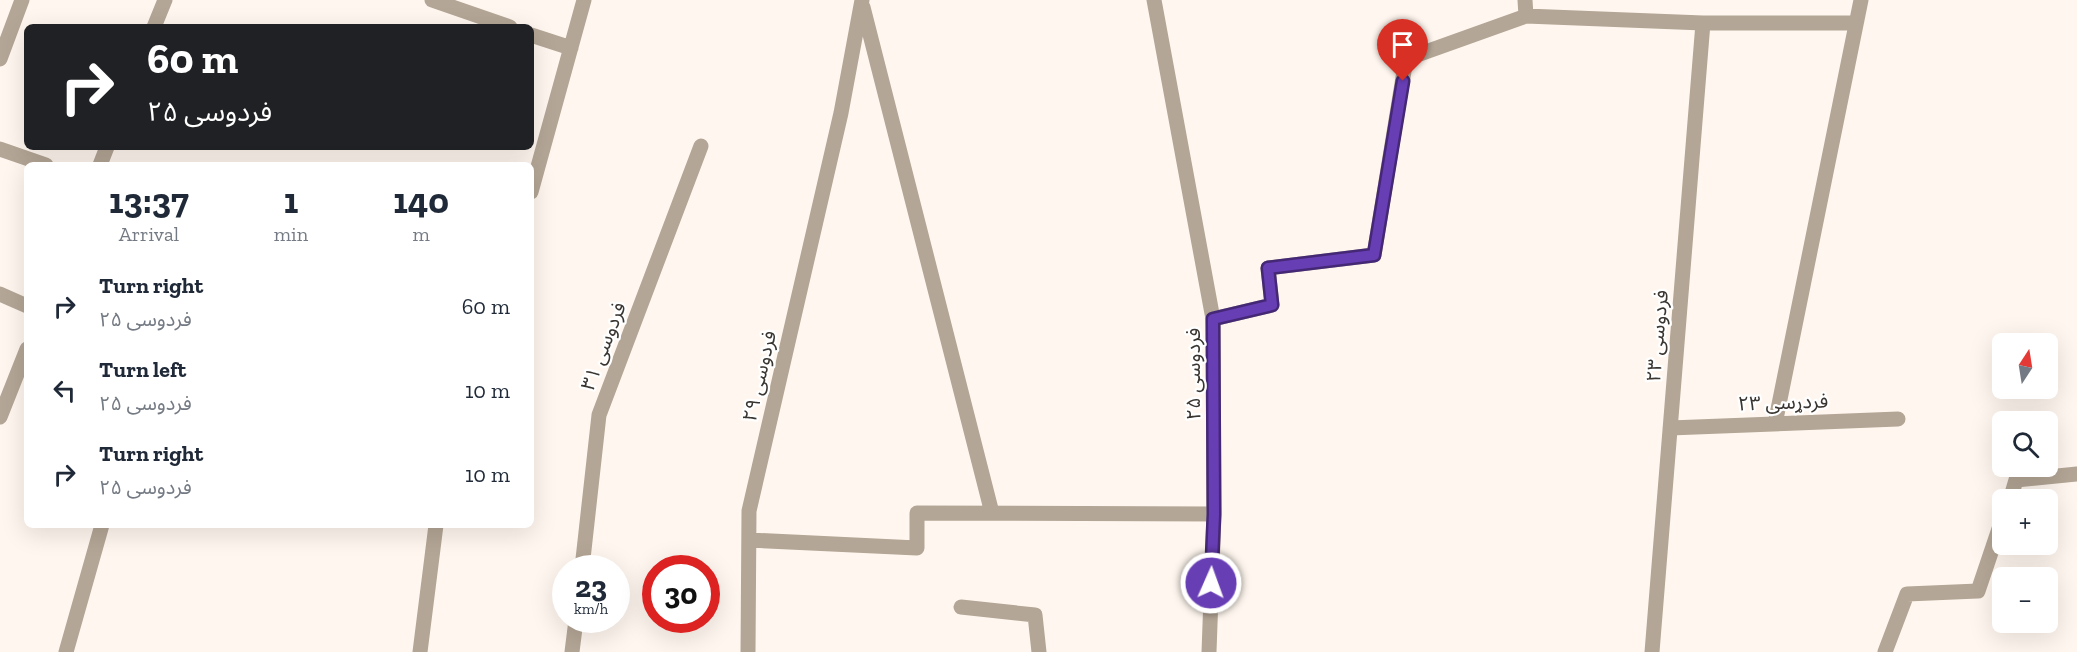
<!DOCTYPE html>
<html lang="en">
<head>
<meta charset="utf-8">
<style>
  body { margin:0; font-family:"Zilla Slab","Noto Sans Arabic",serif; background:#f6f6f7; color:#1f2937; height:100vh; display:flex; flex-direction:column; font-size:22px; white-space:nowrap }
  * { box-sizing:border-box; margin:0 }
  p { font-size:20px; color:#747a83 }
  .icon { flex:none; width:33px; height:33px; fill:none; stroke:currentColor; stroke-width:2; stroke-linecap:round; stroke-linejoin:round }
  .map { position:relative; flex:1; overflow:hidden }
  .side { position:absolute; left:24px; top:162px; width:510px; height:366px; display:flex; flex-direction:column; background:#fff; border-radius:9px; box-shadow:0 6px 24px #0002 }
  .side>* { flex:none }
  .guide { position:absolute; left:24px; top:24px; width:510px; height:126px; border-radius:9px; box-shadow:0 6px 24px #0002; background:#202124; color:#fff; overflow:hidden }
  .needle { width:39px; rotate:12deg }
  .controls { position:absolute; left:1992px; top:333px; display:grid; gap:12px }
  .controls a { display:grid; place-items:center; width:66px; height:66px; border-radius:9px; background:#fff; box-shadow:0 6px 24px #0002; font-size:30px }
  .speed { position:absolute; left:552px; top:555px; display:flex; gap:12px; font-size:30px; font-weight:700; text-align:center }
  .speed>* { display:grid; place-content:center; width:78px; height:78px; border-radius:50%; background:#fff; box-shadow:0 6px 24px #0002; line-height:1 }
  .speed small { font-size:15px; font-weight:400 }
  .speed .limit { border:9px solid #d22; background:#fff; color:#111 }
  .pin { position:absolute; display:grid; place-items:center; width:51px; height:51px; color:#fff; margin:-62px -26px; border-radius:50% 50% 50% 0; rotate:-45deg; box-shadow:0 0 6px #0007 }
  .pin .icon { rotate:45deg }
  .me { position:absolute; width:66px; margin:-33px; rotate:2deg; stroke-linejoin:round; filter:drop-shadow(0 0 4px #0008) }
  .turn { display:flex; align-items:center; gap:21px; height:126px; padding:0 24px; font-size:27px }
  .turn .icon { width:78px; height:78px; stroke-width:2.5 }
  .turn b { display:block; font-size:42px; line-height:51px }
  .eta { display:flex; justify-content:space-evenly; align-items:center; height:102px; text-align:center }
  .eta b { font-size:36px; font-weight:800; line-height:42px }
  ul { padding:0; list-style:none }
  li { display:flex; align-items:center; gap:18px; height:84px; padding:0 24px }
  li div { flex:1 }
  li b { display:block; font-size:22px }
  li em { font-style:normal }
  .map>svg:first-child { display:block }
</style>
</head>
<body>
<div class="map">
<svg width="2077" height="652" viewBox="0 0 2077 652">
  <rect width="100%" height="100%" fill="#fff7ef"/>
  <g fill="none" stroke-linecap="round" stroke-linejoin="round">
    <path stroke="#b4a696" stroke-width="15" d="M432,0l78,27
      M1154,0l59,319
      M863,7l129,506
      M1526,16l177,7h153
      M154,27l11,-27
      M531,35l40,13
      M0,59l22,-59
      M0,149l46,16
      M100,165l7,-18
      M531,192l53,-192
      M0,294l27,12
      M0,417l27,-68
      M1775,424l86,-424
      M1670,428l228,-9
      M2010,500l6,-20 61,-6
      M749,540l168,8v-35l297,1
      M582,568l17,-153 102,-269
      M961,607l74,8 4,37
      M66,652l36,-127
      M420,652l16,-127
      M572,652l4,-32
      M748,652l1,-141 92,-398 21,-113
      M1209,652l5,-138 -1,-195 59,-14 -4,-37 106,-13 32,-196 120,-43 -1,-16
      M1652,652l51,-629
      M1885,652l22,-58 71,-3 24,-71"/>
  </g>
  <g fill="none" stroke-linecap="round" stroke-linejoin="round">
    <g stroke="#442876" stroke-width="15">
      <path id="route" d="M1211,583l3,-69 -1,-195 59,-14 -4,-37 106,-13 29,-174"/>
    </g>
    <use href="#route" stroke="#683eb5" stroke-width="10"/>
  </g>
  <g text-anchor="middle" stroke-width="4.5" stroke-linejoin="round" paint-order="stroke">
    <g font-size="20" fill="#393531" stroke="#fff">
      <text transform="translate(1657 336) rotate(-85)" y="7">فردوسی ۲۳</text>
      <text transform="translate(603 346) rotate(-69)" y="7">فردوسی ۳۱</text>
      <text transform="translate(1193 374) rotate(-90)" y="7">فردوسی ۲۵</text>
      <text transform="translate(759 376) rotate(-77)" y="7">فردوسی ۲۹</text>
      <text transform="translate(1783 402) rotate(-2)" y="7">فردړسی ۲۳</text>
    </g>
  </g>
</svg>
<div class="controls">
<a><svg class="needle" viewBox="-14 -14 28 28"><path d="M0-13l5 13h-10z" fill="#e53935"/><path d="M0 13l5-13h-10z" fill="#747a83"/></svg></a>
<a><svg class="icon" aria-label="search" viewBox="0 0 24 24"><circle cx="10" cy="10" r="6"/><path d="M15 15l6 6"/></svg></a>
<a>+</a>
<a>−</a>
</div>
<div class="speed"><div>23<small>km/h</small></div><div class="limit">30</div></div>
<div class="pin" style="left:1403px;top:81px;background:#d93025"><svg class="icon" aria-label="arrive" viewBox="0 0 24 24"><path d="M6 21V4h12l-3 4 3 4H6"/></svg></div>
<svg class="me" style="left:1211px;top:583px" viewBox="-20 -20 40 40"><circle r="17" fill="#683eb5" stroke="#fff" stroke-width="3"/><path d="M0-11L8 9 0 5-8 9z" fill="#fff"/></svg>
<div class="guide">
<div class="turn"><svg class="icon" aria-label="right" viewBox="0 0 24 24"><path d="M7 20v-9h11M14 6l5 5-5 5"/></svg><div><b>60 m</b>فردوسی ۲۵</div></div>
</div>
<section class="side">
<div class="eta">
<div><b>13:37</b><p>Arrival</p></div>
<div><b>1</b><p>min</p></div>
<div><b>140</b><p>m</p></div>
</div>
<ul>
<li><svg class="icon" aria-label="right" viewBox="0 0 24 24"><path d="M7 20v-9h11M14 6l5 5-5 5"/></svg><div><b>Turn right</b><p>فردوسی ۲۵</p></div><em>60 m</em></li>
<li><svg class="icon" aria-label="left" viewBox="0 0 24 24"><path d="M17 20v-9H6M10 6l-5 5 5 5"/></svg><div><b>Turn left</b><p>فردوسی ۲۵</p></div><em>10 m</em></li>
<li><svg class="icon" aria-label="right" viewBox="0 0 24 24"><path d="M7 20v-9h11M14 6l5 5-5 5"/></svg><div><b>Turn right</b><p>فردوسی ۲۵</p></div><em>10 m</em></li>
</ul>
</section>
</div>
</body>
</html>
